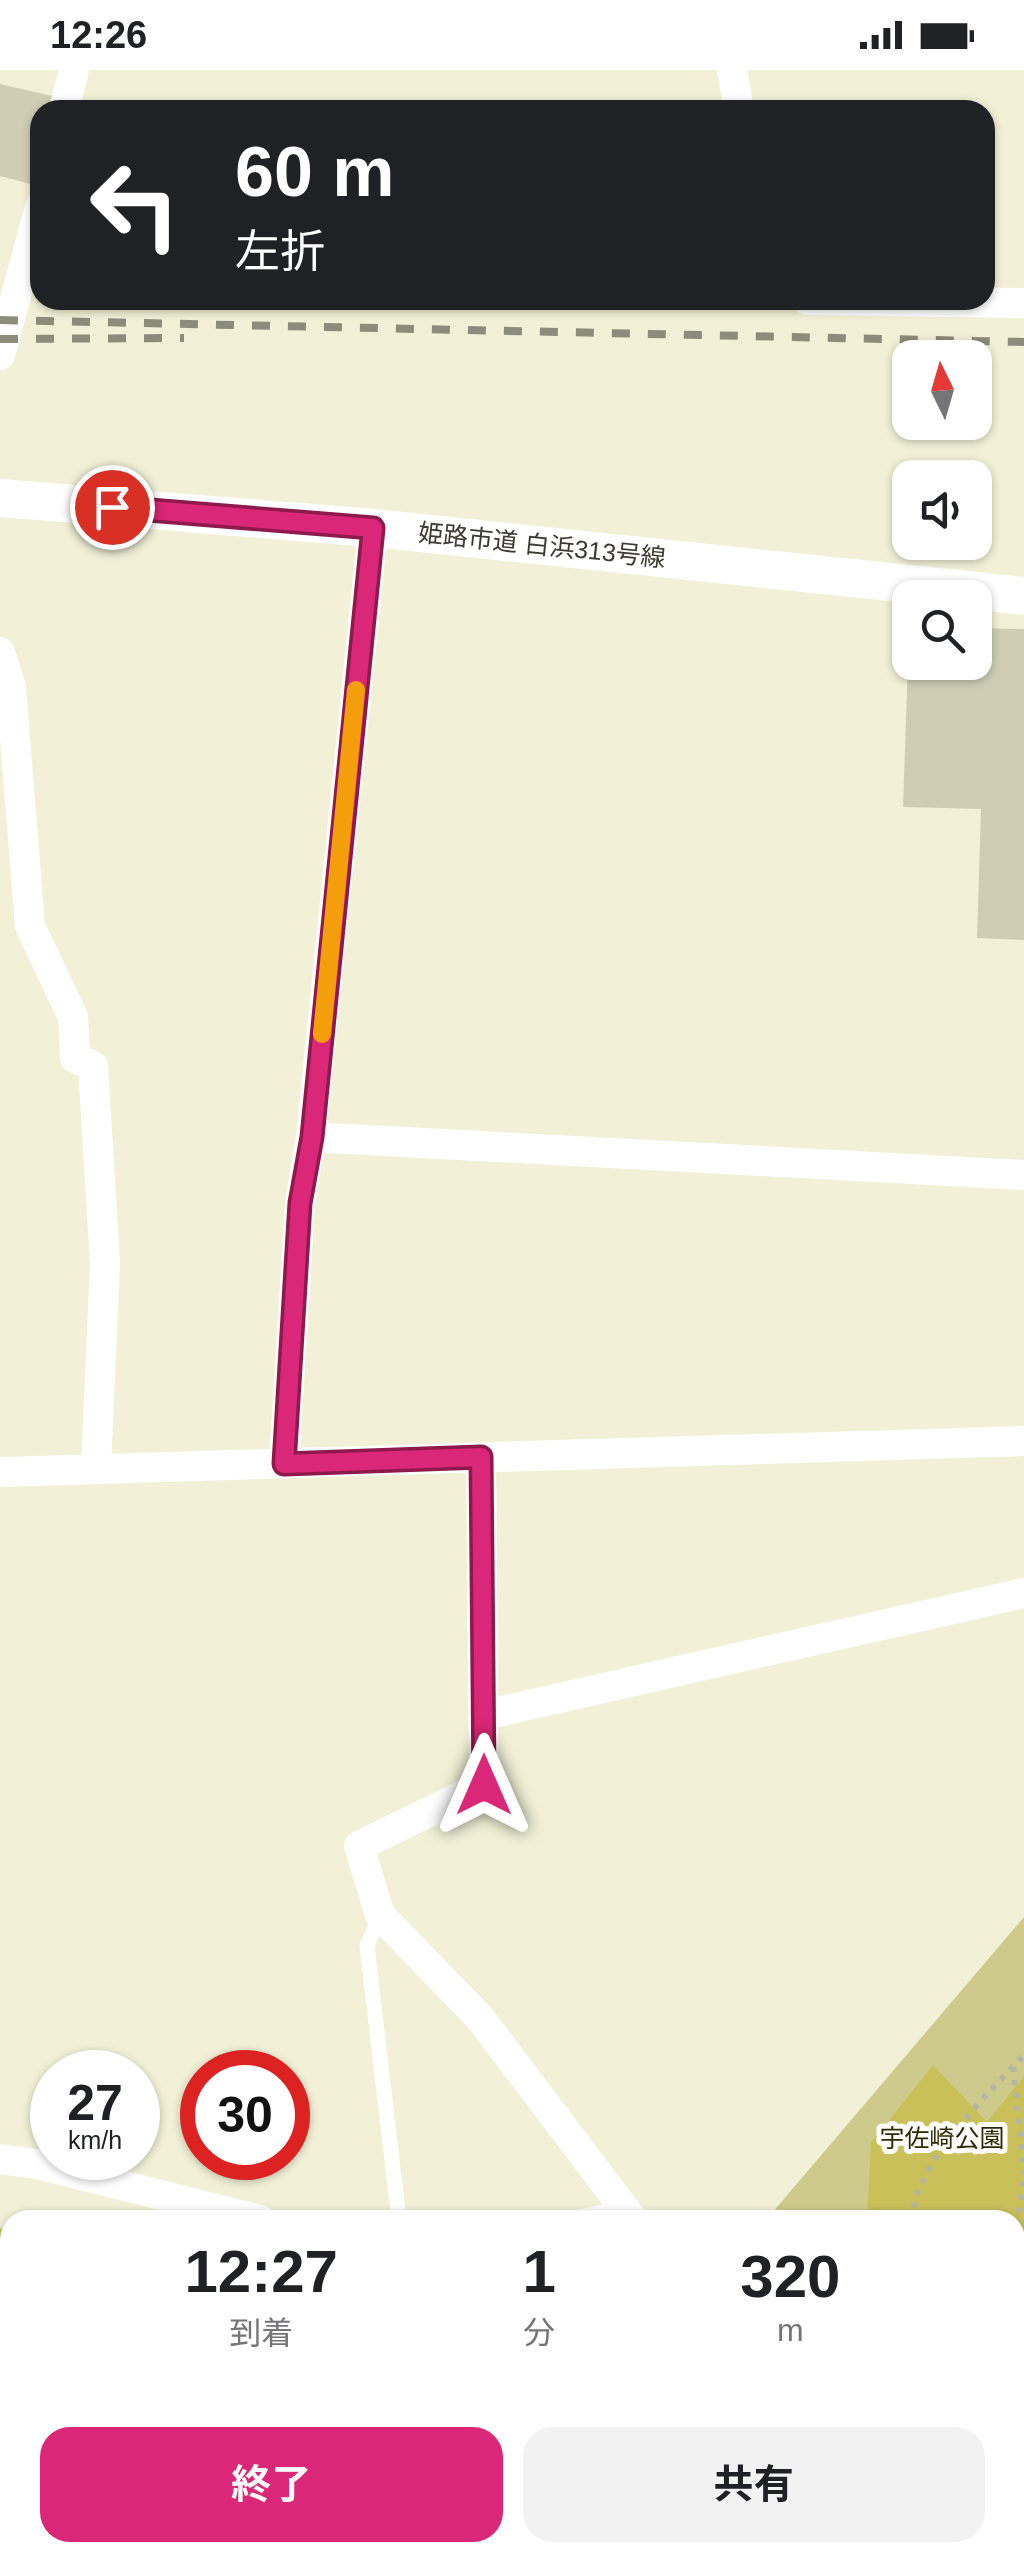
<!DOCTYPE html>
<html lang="ja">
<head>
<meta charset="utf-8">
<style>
  body { margin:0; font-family:Arial,"Noto Sans JP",sans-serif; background:#f2f2f2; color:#202124; height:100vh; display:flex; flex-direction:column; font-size:38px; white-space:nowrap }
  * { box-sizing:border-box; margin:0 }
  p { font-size:32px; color:#757577 }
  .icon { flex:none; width:55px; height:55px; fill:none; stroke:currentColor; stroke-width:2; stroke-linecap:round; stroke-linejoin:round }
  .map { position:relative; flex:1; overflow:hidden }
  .side { position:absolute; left:0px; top:2140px; width:1025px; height:352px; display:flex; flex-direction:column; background:#fff; border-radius:30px 30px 0 0; box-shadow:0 2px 8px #0004 }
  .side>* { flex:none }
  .guide { position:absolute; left:30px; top:30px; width:965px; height:210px; border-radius:30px; box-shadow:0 2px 8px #0004; background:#202124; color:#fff; overflow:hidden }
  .needle { width:65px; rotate:355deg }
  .controls { position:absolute; left:892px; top:270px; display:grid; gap:20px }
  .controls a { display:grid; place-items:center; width:100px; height:100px; border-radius:20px; background:#fff; box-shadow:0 2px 8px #0004; font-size:50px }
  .speed { position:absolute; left:30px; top:1980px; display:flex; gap:20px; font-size:50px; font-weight:700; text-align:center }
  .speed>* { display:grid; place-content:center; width:130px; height:130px; border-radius:50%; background:#fff; box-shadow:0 2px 8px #0004; line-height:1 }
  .speed small { font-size:25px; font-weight:400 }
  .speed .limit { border:15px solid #d22; background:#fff; color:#111 }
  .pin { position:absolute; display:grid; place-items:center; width:85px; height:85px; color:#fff; margin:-42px; border:5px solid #fff; border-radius:50%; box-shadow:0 2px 10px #0007 }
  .me { position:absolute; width:110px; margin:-55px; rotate:0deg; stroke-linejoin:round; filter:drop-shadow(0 0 8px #0008) }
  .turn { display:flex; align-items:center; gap:35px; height:210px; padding:0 40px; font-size:45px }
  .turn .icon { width:130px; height:130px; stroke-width:2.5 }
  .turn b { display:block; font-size:70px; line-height:85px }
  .eta { display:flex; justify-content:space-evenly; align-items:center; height:170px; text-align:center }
  .eta b { font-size:60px; font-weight:700; line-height:70px }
  .primary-button { display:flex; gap:20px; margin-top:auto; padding:20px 40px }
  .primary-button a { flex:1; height:115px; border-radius:30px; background:#db2777; color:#fff; font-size:40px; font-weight:700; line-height:115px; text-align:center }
  .primary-button a+a { background:#f2f2f2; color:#202124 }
  .status { display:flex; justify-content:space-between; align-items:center; height:70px; padding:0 50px; background:#fff; direction:ltr }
  .status svg { height:28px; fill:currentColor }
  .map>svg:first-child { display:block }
</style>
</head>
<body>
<div class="status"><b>12:26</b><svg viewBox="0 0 49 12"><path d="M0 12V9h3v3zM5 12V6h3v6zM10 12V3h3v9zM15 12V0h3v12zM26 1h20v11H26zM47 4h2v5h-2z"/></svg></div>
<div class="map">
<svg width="1024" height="2492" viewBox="0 0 1024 2492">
  <rect width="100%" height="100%" fill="#f2f1d7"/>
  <path fill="#ceca8b" d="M1024,1847v495h-9v-192h-249z"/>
  <path fill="#c9c059" d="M933,1995l54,57 37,-46v336h-9v-192h-148l4,-77z"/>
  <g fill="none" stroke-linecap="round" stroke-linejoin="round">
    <path stroke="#cac25b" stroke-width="11" d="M0,2164l10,2
      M374,2488v-6"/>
  </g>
  <path fill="#cfceb5" d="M0,14l52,12 -3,14h-9v46l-6,29 -34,-9z
    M975,558l49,1v311l-47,-2 4,-129 -78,-2 5,-145h67z
    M0,2334h10v52h-10z
    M0,2411h9l-3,37h-6z"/>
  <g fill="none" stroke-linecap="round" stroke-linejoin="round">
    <path stroke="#b6b5a0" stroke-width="6" stroke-dasharray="5 8" stroke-linecap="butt" d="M1013,1997l11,107
      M912,2150c1,-55 76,-126 112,-165
      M1015,2168l9,-59
      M1015,2203l9,4
      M1015,2287l9,3"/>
    <path stroke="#fff" stroke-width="15" d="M380,1845l-13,31 32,274
      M566,2150l59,-13"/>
    <path stroke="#fff" stroke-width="30" d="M732,0l7,40
      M64,40l10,-40
      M807,230l217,3
      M0,285l40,-148
      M0,582l11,35 19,239 43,91 2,41 18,8 12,197 -9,204
      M311,1067l713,38
      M481,1387l3,328 -125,61 21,69 100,103 153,202
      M284,1394l16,-261 11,-66 62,-609
      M0,1402l1024,-31
      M484,1645l540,-122
      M0,2089l37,5 223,56
      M0,2309l10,1
      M1015,2362h9
      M21,2492l1,-10
      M191,2492v-10
      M351,2492l1,-10
      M465,2492l1,-10
      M613,2492l1,-10
      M752,2492v-10
      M974,2492v-10"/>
    <path stroke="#fff" stroke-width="38" d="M0,428l373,30 651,68"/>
    <path stroke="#8d8c7b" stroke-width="8" stroke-dasharray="18 18" stroke-linecap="butt" d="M0,250l1024,22
      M0,269l184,-1"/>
  </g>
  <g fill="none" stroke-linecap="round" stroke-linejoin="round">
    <g stroke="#8e194d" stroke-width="25">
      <path id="route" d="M112,437l261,21 -61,609 -12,66 -16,261 197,-7 3,328"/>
    </g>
    <use href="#route" stroke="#db2777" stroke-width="18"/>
    <path stroke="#f59e0b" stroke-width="18" d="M322,964l34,-344"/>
  </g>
  <g text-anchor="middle" stroke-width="10" stroke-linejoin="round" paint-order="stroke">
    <g font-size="25" fill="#3c3b31" stroke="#fff">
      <text transform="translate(542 475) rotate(6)" y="9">姫路市道 白浜313号線</text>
    </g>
    <g font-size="25" fill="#2e2b00" stroke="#fff">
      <text x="942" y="2077">宇佐崎公園</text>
    </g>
  </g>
</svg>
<div class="controls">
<a><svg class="needle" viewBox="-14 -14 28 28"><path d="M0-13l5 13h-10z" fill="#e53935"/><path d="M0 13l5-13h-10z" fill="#757577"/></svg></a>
<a><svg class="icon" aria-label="sound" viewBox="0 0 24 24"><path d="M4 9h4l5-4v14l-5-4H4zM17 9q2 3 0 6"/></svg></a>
<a><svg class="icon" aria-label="search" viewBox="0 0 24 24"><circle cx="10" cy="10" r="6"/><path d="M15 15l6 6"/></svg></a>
</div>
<div class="speed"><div>27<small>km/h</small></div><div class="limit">30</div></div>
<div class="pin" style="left:112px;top:437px;background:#d93025"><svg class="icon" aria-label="arrive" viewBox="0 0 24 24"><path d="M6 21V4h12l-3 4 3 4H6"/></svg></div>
<svg class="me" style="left:484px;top:1715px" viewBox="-20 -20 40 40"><path d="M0-17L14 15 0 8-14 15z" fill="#db2777" stroke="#fff" stroke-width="4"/></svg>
<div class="guide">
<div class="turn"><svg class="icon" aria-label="left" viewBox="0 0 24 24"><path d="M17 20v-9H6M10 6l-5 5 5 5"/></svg><div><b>60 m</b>左折</div></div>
</div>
<section class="side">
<div class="eta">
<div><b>12:27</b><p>到着</p></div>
<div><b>1</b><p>分</p></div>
<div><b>320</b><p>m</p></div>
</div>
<div class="primary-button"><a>終了</a><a>共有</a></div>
</section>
</div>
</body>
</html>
